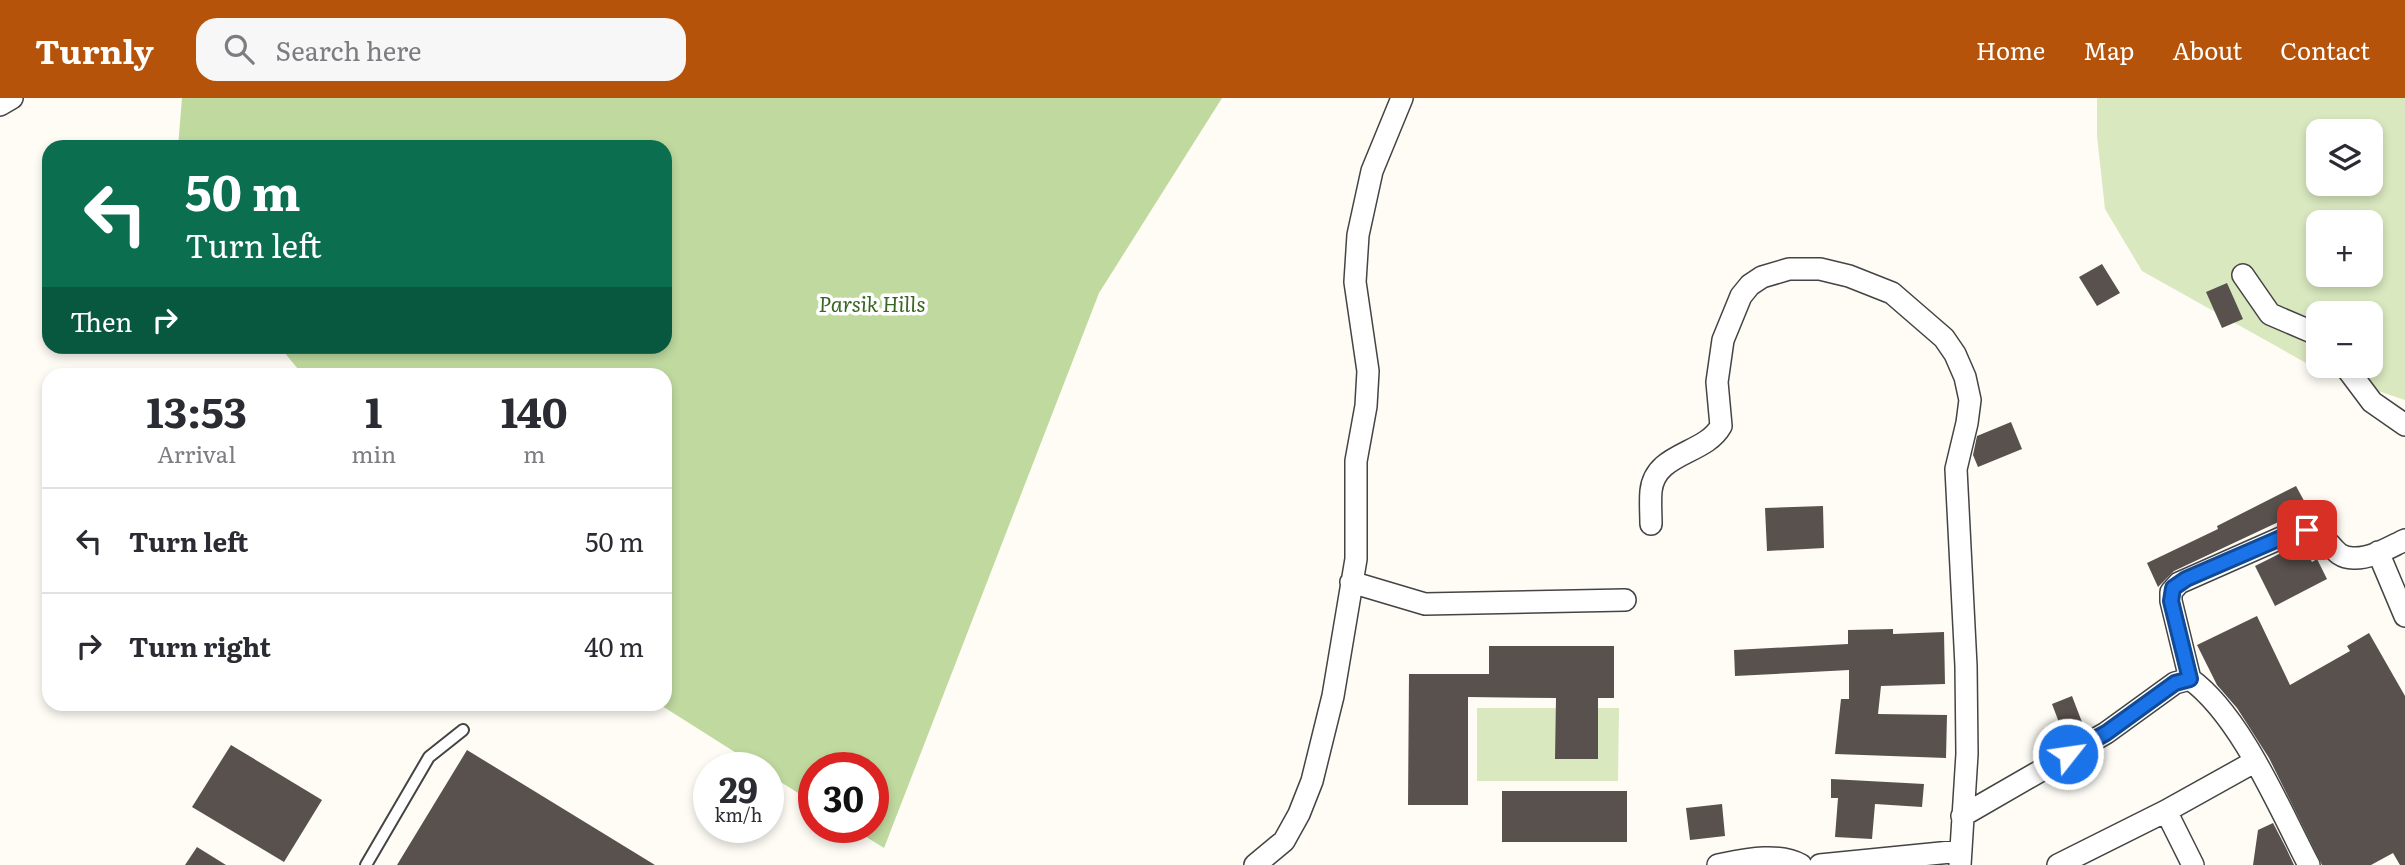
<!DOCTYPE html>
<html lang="en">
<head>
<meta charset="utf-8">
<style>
  body { margin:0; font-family:Literata,serif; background:#f7f7f7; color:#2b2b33; height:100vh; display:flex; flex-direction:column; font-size:26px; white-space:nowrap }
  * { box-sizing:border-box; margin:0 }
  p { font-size:23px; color:#7c7c81 }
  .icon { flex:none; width:38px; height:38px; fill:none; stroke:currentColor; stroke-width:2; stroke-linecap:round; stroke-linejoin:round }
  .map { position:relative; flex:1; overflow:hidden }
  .drawer { position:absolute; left:42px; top:270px; width:630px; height:343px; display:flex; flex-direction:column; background:#fff; border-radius:21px; box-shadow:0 4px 10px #0003 }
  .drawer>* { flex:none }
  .banner { position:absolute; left:42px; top:42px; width:630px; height:214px; border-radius:21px; box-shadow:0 4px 10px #0003; background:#0b6e4f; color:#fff; overflow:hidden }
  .buttons { position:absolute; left:2306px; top:21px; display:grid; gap:14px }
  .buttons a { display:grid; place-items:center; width:77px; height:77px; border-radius:14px; background:#fff; box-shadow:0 4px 10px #0003; font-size:35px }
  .speed { position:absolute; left:693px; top:654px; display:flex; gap:14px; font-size:35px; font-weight:700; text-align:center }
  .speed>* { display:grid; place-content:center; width:91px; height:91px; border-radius:50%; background:#fff; box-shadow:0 4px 10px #0003; line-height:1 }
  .speed small { font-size:18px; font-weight:400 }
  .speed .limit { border:10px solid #d22; background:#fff; color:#111 }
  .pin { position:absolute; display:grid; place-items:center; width:60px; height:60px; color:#fff; margin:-30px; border-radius:14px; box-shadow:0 4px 10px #0006 }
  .me { position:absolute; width:77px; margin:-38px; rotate:60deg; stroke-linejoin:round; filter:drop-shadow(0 0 5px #0008) }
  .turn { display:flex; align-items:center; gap:24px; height:147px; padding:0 28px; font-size:32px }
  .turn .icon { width:91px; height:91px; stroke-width:2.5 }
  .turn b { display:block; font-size:49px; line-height:60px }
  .then { display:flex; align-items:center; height:66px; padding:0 28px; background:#0003; gap:14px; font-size:26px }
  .eta { display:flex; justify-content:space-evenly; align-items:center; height:119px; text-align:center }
  .eta b { font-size:42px; font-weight:700; line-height:49px }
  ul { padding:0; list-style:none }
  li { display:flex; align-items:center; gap:21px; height:105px; padding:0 28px; border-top:2px solid #e1e1e2 }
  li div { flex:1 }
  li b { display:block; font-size:26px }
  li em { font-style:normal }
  header { display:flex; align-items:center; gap:42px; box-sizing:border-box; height:98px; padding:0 35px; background:#b45309; color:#fff }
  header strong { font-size:33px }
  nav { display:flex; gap:38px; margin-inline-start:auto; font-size:24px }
  .search { width:490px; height:63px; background:#f7f7f7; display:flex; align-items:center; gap:18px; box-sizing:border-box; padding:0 24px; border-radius:21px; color:#7c7c81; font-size:26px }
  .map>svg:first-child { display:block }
</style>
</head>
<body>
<header>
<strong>Turnly</strong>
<div class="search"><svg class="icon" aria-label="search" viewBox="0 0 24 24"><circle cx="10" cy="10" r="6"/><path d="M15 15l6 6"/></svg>Search here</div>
<nav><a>Home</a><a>Map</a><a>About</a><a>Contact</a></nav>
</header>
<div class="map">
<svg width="2405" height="767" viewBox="0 0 2405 767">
  <rect width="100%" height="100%" fill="#fefcf5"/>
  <path fill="#d9e8bf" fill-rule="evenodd" d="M2097,0h308v302l-81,-27 -182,-102 -37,-62 -8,-73zM2319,33h52v53h-52zM2319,124h52v53h-52zM2319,215h52v53h-52z
    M1477,610h142l-1,73h-141z"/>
  <path fill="#bfd99f" d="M182,0h1040l-123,195 -215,555 -32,-20h21v-60h-59v35l-46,-29v-6h-8l-101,-64h6v-330h-363l-22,-27 385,-1v-199h-487z"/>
  <path fill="#59514d" d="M2102,166l18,29 -23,13 -18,-29z
    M2227,185l16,36 -21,9 -16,-36z
    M2011,324l11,27 -44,18 -5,-12 4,-19z
    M2296,388l12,22 -134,63 -16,16 -11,-24 71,-34 -1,-3z
    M1823,408l1,42 -57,3 -2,-43z
    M2303,447l9,17 5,-3 10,20 -52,27 -20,-40 40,-20z
    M2257,518l33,69 60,-34 -3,-5 22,-13 36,63v169h-5l-7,-12 -22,12h-49l-53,-107 -32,-50 -20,-23 -20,-40z
    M1893,531v5l51,-2 1,52 -64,2 -3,28 69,1 -1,43 -111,-4 6,-55h8v-29l-114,6 -1,-26 114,-6v-14z
    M1489,548h125v52h-16v61h-43l1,-61 -88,-1v108h-60l1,-131h80z
    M2072,598l13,34 -19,11 -14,-37z
    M231,647l91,55 -38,62 -92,-55z
    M467,652l188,115h-258z
    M1831,681l93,5 -2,23 -47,-3 -3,35 -37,-2 3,-39h-7z
    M1502,693h125v51h-125z
    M1722,706l3,32 -35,4 -4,-32z
    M2273,725l13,25 8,17h-41l5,-35z
    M197,749l29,18h-41z"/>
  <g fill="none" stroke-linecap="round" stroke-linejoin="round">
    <g stroke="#444" stroke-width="14">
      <path id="lane" d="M366,767l63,-108 34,-27"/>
    </g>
    <g stroke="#444" stroke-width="24">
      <path id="street" d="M0,7l12,-7
        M2243,177l27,39 49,21
        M2345,268l27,36 33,23
        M1651,426c0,-10 -1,-22 0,-33 4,-39 54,-36 70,-65l-4,-44 6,-42 18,-44 9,-11 12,-8 27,-8h31l29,7 43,17 52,45 11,16 10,23 5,23 -3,23 -11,46 10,197 1,88 -7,111
        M2378,454l27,64
        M1351,484l74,22 200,-4
        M2190,581l-19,-78v-9l8,-9 113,-50c41,-9 34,25 61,25 18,1 37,-11 52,-18
        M2166,713l88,-49
        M1962,718l144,-83 69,-50 15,-4c51,37 89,129 119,186
        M1255,767l29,-24 15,-27 13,-33 21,-85 23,-137v-98l10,-55 2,-35 -13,-89 3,-47 14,-64 30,-73
        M1718,767c26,-5 59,-13 83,0
        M1820,767l141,-14
        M2058,767l108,-54 27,54"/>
    </g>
    <use href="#lane" stroke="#fff" stroke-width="10"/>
    <use href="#street" stroke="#fff" stroke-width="21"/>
  </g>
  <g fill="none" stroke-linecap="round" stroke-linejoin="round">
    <g stroke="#114b97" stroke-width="18">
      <path id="route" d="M2068,656l38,-21 69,-50 15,-4 -19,-78 2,-13 13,-9 106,-46 15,-3"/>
    </g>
    <use href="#route" stroke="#1a73e8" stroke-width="12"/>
  </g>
  <g text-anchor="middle" stroke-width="7" stroke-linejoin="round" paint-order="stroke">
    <g font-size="21" font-style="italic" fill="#386723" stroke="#fff">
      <text x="872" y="214">Parsik Hills</text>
    </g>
  </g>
</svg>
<div class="buttons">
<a><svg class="icon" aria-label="layers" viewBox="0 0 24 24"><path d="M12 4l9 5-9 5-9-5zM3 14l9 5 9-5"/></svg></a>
<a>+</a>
<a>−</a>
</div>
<div class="speed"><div>29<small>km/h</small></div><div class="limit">30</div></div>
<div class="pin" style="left:2307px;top:432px;background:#d93025"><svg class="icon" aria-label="arrive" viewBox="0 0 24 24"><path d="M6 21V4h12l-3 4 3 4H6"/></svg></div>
<svg class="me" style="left:2068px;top:656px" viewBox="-20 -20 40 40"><circle r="17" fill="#1a73e8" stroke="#fff" stroke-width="3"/><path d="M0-11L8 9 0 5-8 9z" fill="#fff"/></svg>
<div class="banner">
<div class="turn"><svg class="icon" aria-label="left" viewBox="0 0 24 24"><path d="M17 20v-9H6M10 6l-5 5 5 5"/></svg><div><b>50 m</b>Turn left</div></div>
<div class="then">Then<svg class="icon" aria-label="right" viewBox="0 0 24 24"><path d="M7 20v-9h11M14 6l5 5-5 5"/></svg></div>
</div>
<section class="drawer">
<div class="eta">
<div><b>13:53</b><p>Arrival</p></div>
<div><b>1</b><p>min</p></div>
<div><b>140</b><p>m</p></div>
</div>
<ul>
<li><svg class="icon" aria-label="left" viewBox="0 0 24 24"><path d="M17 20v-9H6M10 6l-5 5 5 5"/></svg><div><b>Turn left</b></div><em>50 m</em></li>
<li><svg class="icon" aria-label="right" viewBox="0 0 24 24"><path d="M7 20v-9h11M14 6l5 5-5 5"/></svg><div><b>Turn right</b></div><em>40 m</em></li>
</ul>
</section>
</div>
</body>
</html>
